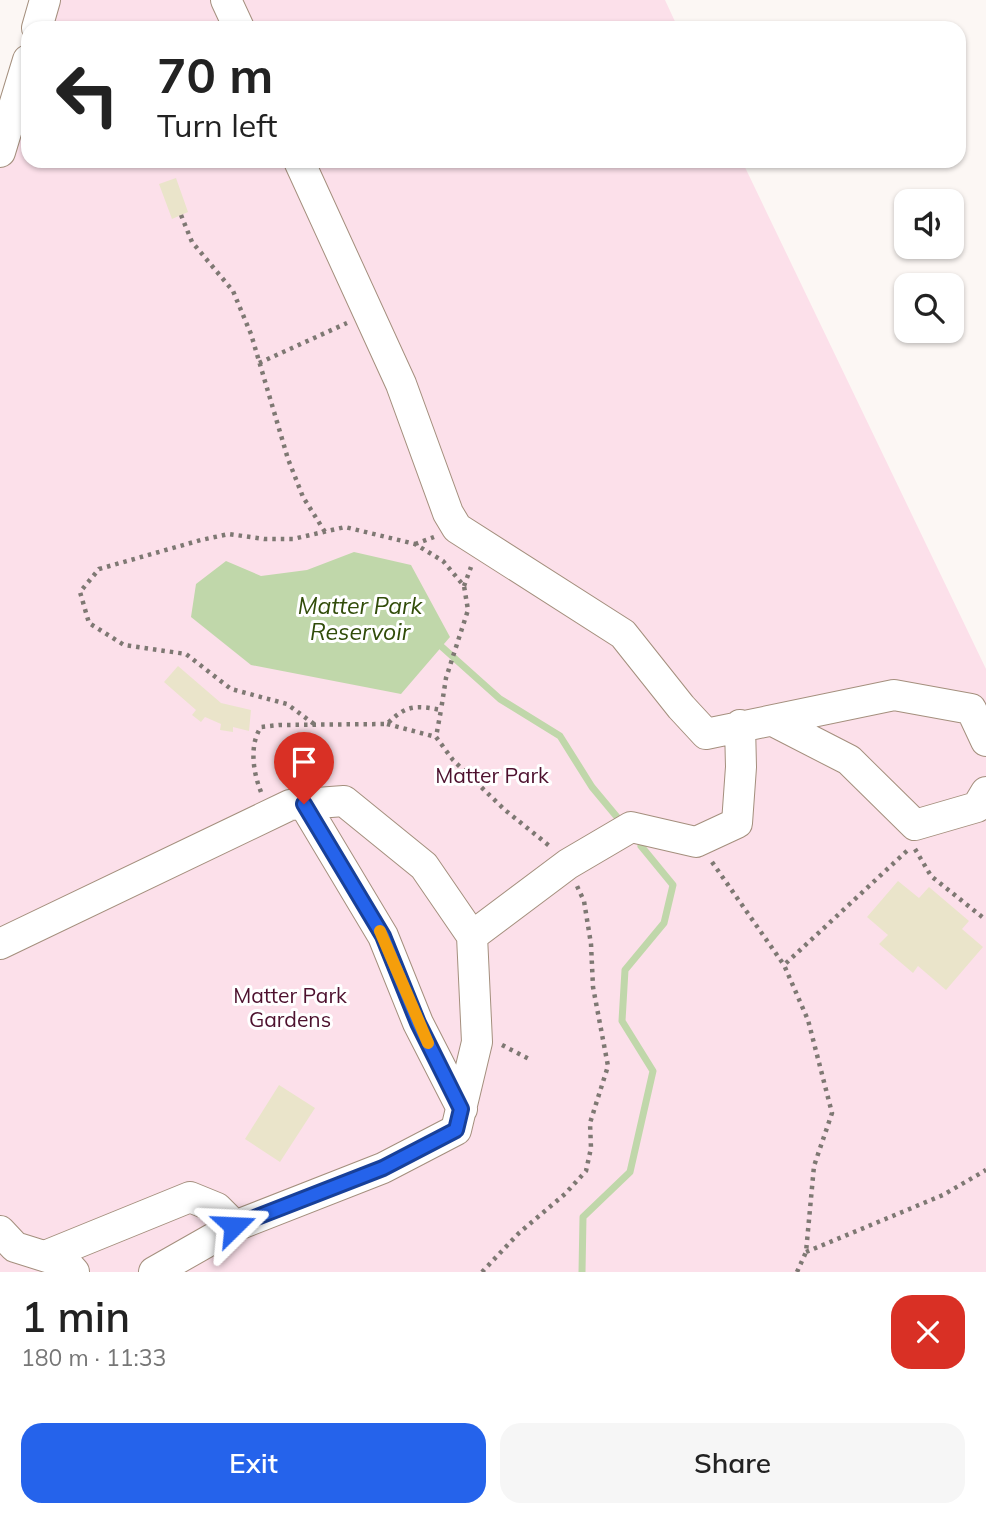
<!DOCTYPE html>
<html lang="en">
<head>
<meta charset="utf-8">
<style>
  body { margin:0; font-family:Mulish,sans-serif; background:#f6f6f6; color:#222; height:100vh; display:flex; flex-direction:column; font-size:26px; white-space:nowrap }
  * { box-sizing:border-box; margin:0 }
  p { font-size:23px; color:#767676 }
  .icon { flex:none; width:38px; height:38px; fill:none; stroke:currentColor; stroke-width:2; stroke-linecap:round; stroke-linejoin:round }
  .map { position:relative; height:1272px; overflow:hidden }
  .panel { display:flex; flex-direction:column; background:#fff; flex:1 }
  .panel>* { flex:none }
  .hud { position:absolute; left:21px; top:21px; width:945px; height:147px; border-radius:21px; box-shadow:0 2px 5px #0004; background:#fff; color:#222; overflow:hidden }
  .tools { position:absolute; left:894px; top:189px; display:grid; gap:14px }
  .tools a { display:grid; place-items:center; width:70px; height:70px; border-radius:14px; background:#fff; box-shadow:0 2px 5px #0004; font-size:35px }
  .pin { position:absolute; display:grid; place-items:center; width:60px; height:60px; color:#fff; margin:-72px -30px; border-radius:50% 50% 50% 0; rotate:-45deg; box-shadow:0 0 7px #0007 }
  .pin .icon { rotate:45deg }
  .me { position:absolute; width:77px; margin:-38px; rotate:69deg; stroke-linejoin:round; filter:drop-shadow(0 0 5px #0008) }
  .turn { display:flex; align-items:center; gap:24px; height:147px; padding:0 21px; font-size:32px }
  .turn .icon { width:91px; height:91px; stroke-width:2.5 }
  .turn b { display:block; font-size:49px; line-height:60px }
  .round { display:grid; place-items:center; flex:none; width:74px; height:74px; border-radius:21px; background:#f6f6f6 }
  .summary { display:flex; align-items:center; justify-content:space-between; height:119px; padding:0 21px }
  h1 { font-size:42px; font-weight:600; line-height:52px }
  .button { display:flex; gap:14px; margin-top:auto; padding:14px 21px }
  .button a { flex:1; height:80px; border-radius:21px; background:#2563eb; color:#fff; font-size:28px; font-weight:600; line-height:80px; text-align:center }
  .button a+a { background:#f6f6f6; color:#222 }
  .map>svg:first-child { display:block }
</style>
</head>
<body>
<div class="map">
<svg width="986" height="1272" viewBox="0 0 986 1272">
  <rect width="100%" height="100%" fill="#fcf7f4"/>
  <path fill="#fce0ea" d="M45,0h620l13,28h-641z
    M28,60v101h714l244,508v603h-986v-1120z"/>
  <path fill="#c0d7aa" d="M354,552l57,13 39,72 -49,57 -150,-29 -60,-48 5,-33 30,-23 35,15 46,-6z"/>
  <g fill="none" stroke-linecap="round" stroke-linejoin="round">
    <path stroke="#c0d7aa" stroke-width="7" d="M442,647l58,52 60,37 32,51 25,30
      M582,1272l1,-55 47,-45 23,-101 -31,-50 3,-51 39,-47 9,-38 -32,-39"/>
  </g>
  <path fill="#eae4ca" d="M176,178l12,34 -16,7 -13,-35z
    M178,666l43,37 30,7 -2,21 -16,-4v5l-13,-2 1,-6 -16,-7 -4,5 -9,-7 4,-5 -32,-28z
    M898,881l21,17 10,-11 40,34 -7,8 21,18 -37,43 -28,-24 -5,7 -34,-29 9,-9 -21,-18z
    M279,1085l36,23 -35,54 -35,-23z"/>
  <g fill="none" stroke-linecap="round" stroke-linejoin="round">
    <g stroke="#a48f7d" stroke-width="32">
      <path id="minor" d="M226,0l13,28
        M37,28l8,-28
        M0,152l28,-92
        M299,161l102,223 47,129 9,15 166,106 58,73 25,27 188,-39 77,14 15,32
        M773,721l76,39 66,65 62,-18 9,-15
        M304,804l79,132 35,87 44,86
        M472,936l96,-72 63,-37 65,15 41,-19 4,-56 -1,-42
        M0,944l290,-139 54,-4 80,65 48,70 5,106 -21,88 -73,38 -148,58 -81,46
        M0,1231l15,16 51,16 8,9
        M45,1256l145,-59 27,11 18,18"/>
    </g>
    <path stroke="#7e7873" stroke-width="4.5" stroke-dasharray="3.5 5" stroke-linecap="butt" d="M181,215l11,27 41,49 18,43 37,125 15,38 22,35
      M259,363l88,-40
      M415,544l19,-7
      M464,586l7,-19
      M314,724l-27,-20 -56,-15 -45,-35 -62,-9 -35,-22 -9,-31 19,-23 102,-29 28,-6 35,5h29l52,-12 70,17 28,17 21,25 4,24 -22,68 -5,32
      M387,724l49,13
      M261,792c-8,-20 -12,-47 0,-65l18,-2 108,-1c19,-19 28,-19 54,-14l-5,27 17,23 52,50 47,38
      M915,849l16,27 55,44
      M712,862l72,103
      M502,1045l27,14
      M806,1252l137,-57 43,-25
      M482,1272l37,-39 46,-39 21,-23 5,-23 -1,-25 18,-57 -15,-79 -2,-43 -7,-43 -7,-15
      M797,1272l9,-20 8,-86 18,-53 -24,-93 -24,-55 126,-117"/>
    <use href="#minor" stroke="#fff" stroke-width="30"/>
  </g>
  <g fill="none" stroke-linecap="round" stroke-linejoin="round">
    <g stroke="#184099" stroke-width="18">
      <path id="route" d="M234,1226l149,-58 73,-38 5,-21 -43,-86 -35,-87 -79,-132"/>
    </g>
    <use href="#route" stroke="#2563eb" stroke-width="12"/>
    <path stroke="#f59e0b" stroke-width="12" d="M380,931l48,112"/>
  </g>
  <g text-anchor="middle" stroke-width="6" stroke-linejoin="round" paint-order="stroke">
    <g font-size="21" fill="#4d112e" stroke="#fff">
      <text x="492" y="783">Matter Park</text>
      <text x="290" y="1003">Matter Park<tspan x="290" dy="24">Gardens</tspan></text>
    </g>
    <g font-size="23" font-style="italic" fill="#314c09" stroke="#fff">
      <text x="360" y="614">Matter Park<tspan x="360" dy="26">Reservoir</tspan></text>
    </g>
  </g>
</svg>
<div class="tools">
<a><svg class="icon" aria-label="sound" viewBox="0 0 24 24"><path d="M4 9h4l5-4v14l-5-4H4zM17 9q2 3 0 6"/></svg></a>
<a><svg class="icon" aria-label="search" viewBox="0 0 24 24"><circle cx="10" cy="10" r="6"/><path d="M15 15l6 6"/></svg></a>
</div>
<div class="pin" style="left:304px;top:804px;background:#d93025"><svg class="icon" aria-label="arrive" viewBox="0 0 24 24"><path d="M6 21V4h12l-3 4 3 4H6"/></svg></div>
<svg class="me" style="left:234px;top:1226px" viewBox="-20 -20 40 40"><path d="M0-17L14 15 0 8-14 15z" fill="#2563eb" stroke="#fff" stroke-width="4"/></svg>
<div class="hud">
<div class="turn"><svg class="icon" aria-label="left" viewBox="0 0 24 24"><path d="M17 20v-9H6M10 6l-5 5 5 5"/></svg><div><b>70 m</b>Turn left</div></div>
</div>
</div>
<section class="panel">
<div class="summary"><div><h1>1 min</h1><p>180 m · 11:33</p></div><a class="round" style="background:#d93025;color:#fff"><svg class="icon" aria-label="close" viewBox="0 0 24 24"><path d="M6 6l12 12M18 6L6 18"/></svg></a></div>
<div class="button"><a>Exit</a><a>Share</a></div>
</section>
</body>
</html>
